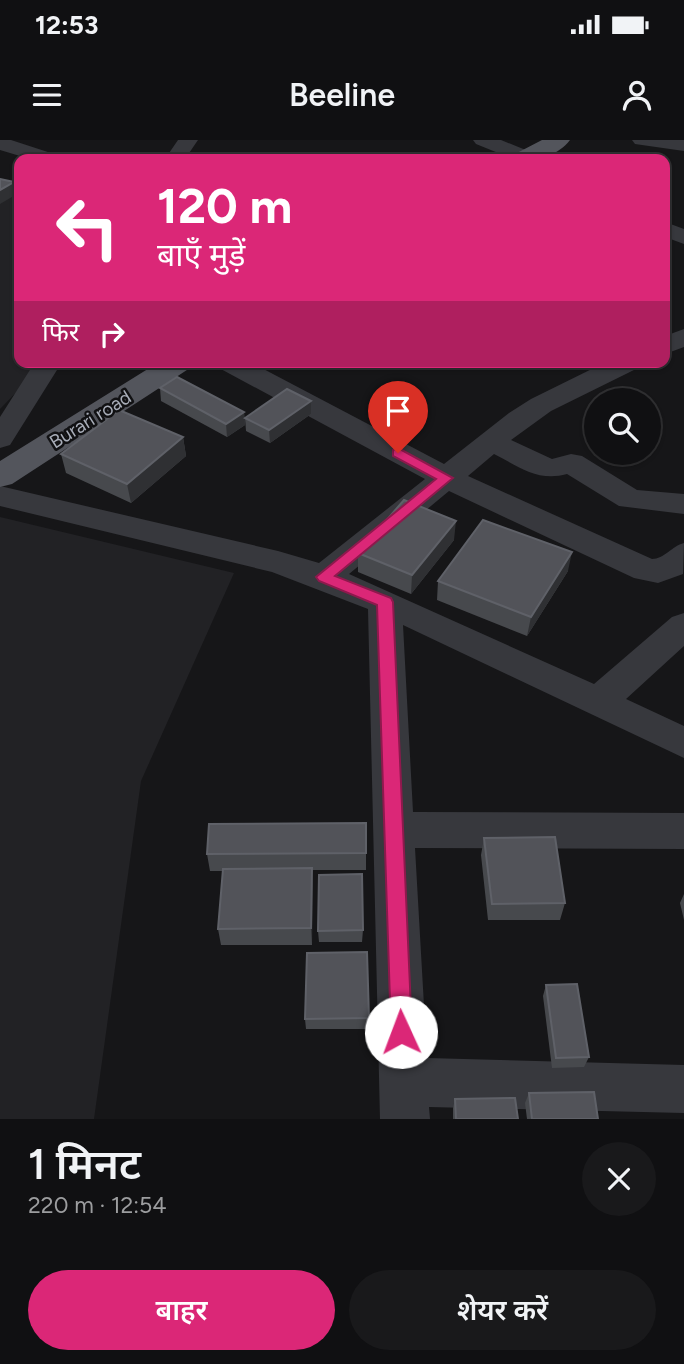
<!DOCTYPE html>
<html lang="hi">
<head>
<meta charset="utf-8">
<style>
  body { margin:0; font-family:Figtree,"Noto Sans Devanagari",sans-serif; background:#19191b; color:#f1f3f6; height:100vh; display:flex; flex-direction:column; font-size:26px; white-space:nowrap }
  * { box-sizing:border-box; margin:0 }
  p { font-size:23px; color:#9c9d9f }
  .icon { flex:none; width:38px; height:38px; fill:none; stroke:currentColor; stroke-width:2; stroke-linecap:round; stroke-linejoin:round }
  .map { position:relative; height:979px; overflow:hidden }
  .details { display:flex; flex-direction:column; background:#101012; flex:1 }
  .details>* { flex:none }
  .guide { position:absolute; left:14px; top:14px; width:656px; height:214px; border-radius:14px; box-shadow:0 2px 5px #0004,0 0 0 2px #303032; background:#db2777; color:#fff; overflow:hidden }
  .controls { position:absolute; left:584px; top:248px; display:grid; gap:14px }
  .controls a { display:grid; place-items:center; width:77px; height:77px; border-radius:50%; background:#101012; box-shadow:0 2px 5px #0004,0 0 0 2px #303032; font-size:35px }
  .pin { position:absolute; display:grid; place-items:center; width:60px; height:60px; color:#fff; margin:-72px -30px; border-radius:50% 50% 50% 0; rotate:-45deg; box-shadow:0 0 7px #0007 }
  .pin .icon { rotate:45deg }
  .me { position:absolute; width:77px; margin:-38px; rotate:358deg; stroke-linejoin:round; filter:drop-shadow(0 0 5px #0008) }
  .turn { display:flex; align-items:center; gap:24px; height:147px; padding:0 28px; font-size:32px }
  .turn .icon { width:91px; height:91px; stroke-width:2.5 }
  .turn b { display:block; font-size:49px; line-height:60px }
  .then { display:flex; align-items:center; height:66px; padding:0 28px; background:#0003; gap:14px; font-size:26px }
  .round { display:grid; place-items:center; flex:none; width:74px; height:74px; border-radius:37px; background:#19191b }
  .headline { display:flex; align-items:center; justify-content:space-between; height:119px; padding:0 28px }
  h1 { font-size:42px; font-weight:600; line-height:52px }
  .action { display:flex; gap:14px; margin-top:auto; padding:14px 28px }
  .action a { flex:1; height:80px; border-radius:42px; background:#db2777; color:#fff; font-size:28px; font-weight:600; line-height:80px; text-align:center }
  .action a+a { background:#19191b; color:#f1f3f6 }
  .status { display:flex; justify-content:space-between; align-items:center; height:49px; padding:0 35px; background:#101012; direction:ltr }
  .status svg { height:19px; fill:currentColor }
  header { display:flex; justify-content:space-between; align-items:center; height:91px; padding:0 28px; background:#101012; font-size:32px; font-weight:600 }
  .map>svg:first-child { display:block }
</style>
</head>
<body>
<div class="status"><b>12:53</b><svg viewBox="0 0 49 12"><path d="M0 12V9h3v3zM5 12V6h3v6zM10 12V3h3v9zM15 12V0h3v12zM26 1h20v11H26zM47 4h2v5h-2z"/></svg></div>
<header><svg class="icon" aria-label="menu" viewBox="0 0 24 24"><path d="M4 6h16M4 12h16M4 18h16"/></svg>Beeline<svg class="icon" aria-label="person" viewBox="0 0 24 24"><circle cx="12" cy="8" r="4"/><path d="M4 21q1-7 8-7t8 7"/></svg></header>
<div class="map">
<svg width="684" height="979" viewBox="0 0 684 979">
  <rect width="100%" height="100%" fill="#161618"/>
  <path fill="#222225" d="M0,44l19,5v173h20l-13,20 -26,27z
    M0,377l234,56 -93,208 -47,338h-94z"/>
  <g fill="none" stroke-linecap="round" stroke-linejoin="round">
    <path fill="#37383d" fill-rule="evenodd" d="M0,0h11l46,15 3,4h-30l-30,-9z
      M178,0h20l-13,19h-20z
      M473,0h28l37,15 3,4h-28l-37,-15z
      M632,0h52v11l-49,-7z
      M665,82l19,7v15l-19,-7z
      M684,189v18l-19,7v-18z
      M35,222h27l-52,83 -10,3v-31z
      M216,222h34l194,102 65,-51 22,-14 75,-37h35l-3,6 -87,43 -40,29 41,19 19,-5 11,2 55,34 47,4v20l-65,-8 -52,-32c-29,8 -47,-7 -73,-20l-26,22 184,83c12,0 20,-13 32,-16l-1,31 -25,9 -24,-5 -185,-87 -100,83 245,110 78,-67 12,-4v33l-58,53 58,27v32l-281,-133 10,187 271,1v36l-269,-1 12,210 257,7v48l-255,-6 1,12h-50l-12,-510 -96,-37 -272,-66v-20l278,65 41,12 106,-84 -206,-111z"/>
    <path fill="#53555c" fill-rule="evenodd" d="M542,0h28c-13,18 -38,20 -58,19l3,-5z
      M159,222h36l-5,6 -178,116 -12,3v-26z"/>
  </g>
  <path fill="#47494d" d="M281,222h23l-9,7z
    M160,248l84,24 1,13 -18,12 -66,-36z
    M311,261v13l-41,29 -24,-12 -1,-13z
    M183,297l3,19 -55,47 -65,-30 -5,-19z
    M454,400l-43,54 -53,-22v-19z
    M568,431l-41,65 -90,-36 1,-19z
    M484,698l81,65 -5,17h-72l-7,-65z
    M366,713v17h-54v75h-91l-3,-16 5,-58h-13l-3,-17z
    M684,754v26l-4,-17z
    M363,790l-1,12h-43l-1,-11z
    M546,845l43,72 -5,10 -32,1 -9,-72z
    M369,878l-1,11h-62l-1,-10z
    M529,953l69,26h-71l-2,-16z
    M455,959l63,20h-65v-11z"/>
  <path fill="#2f3033" d="M14,42l3,12 -17,10v-14z
    M294,222h10l-9,7z
    M311,261v13l-41,29 -1,-13z
    M244,272l1,13 -18,12 -1,-13z
    M183,297l3,19 -55,47 -4,-19z
    M456,381l-2,19 -43,54 1,-19z
    M572,412l-4,19 -41,65 4,-19z
    M312,728l1,17 -1,60 -1,-17z"/>
  <path fill="#525359" stroke="#5f6168" stroke-width="2" d="M0,39l14,3 -14,8z
    M177,237l67,35 -18,12 -66,-36z
    M287,249l24,12 -42,29 -24,-12z
    M119,270l64,27 -56,47 -66,-30z
    M404,360l52,21 -44,54 -54,-22z
    M483,380l89,32 -41,65 -93,-36z
    M366,683v30l-159,1 2,-30z
    M555,697l10,66 -73,1 -8,-66z
    M312,728l-1,60 -93,1 5,-60z
    M362,734l1,56 -45,1 1,-56z
    M367,812l2,66 -64,1 2,-66z
    M577,844l12,73 -33,1 -10,-73z
    M594,952l4,27h-66l-3,-26z
    M515,958l3,21h-62l-1,-20z"/>
  <path fill="#db2777" stroke="#8e194d" stroke-width="2" d="M398,308l55,30 -118,98 56,22 2,4 19,430 -3,7 -8,4 -7,-4 -3,-7 -14,-427 -58,-24 -3,-4 120,-98 -43,-23v-6z"/>
  <g text-anchor="middle" stroke-width="5" stroke-linejoin="round" paint-order="stroke">
    <g font-size="19" fill="#a8adb8" stroke="#111113">
      <text transform="translate(90 279) rotate(-32)" y="7">Burari road</text>
    </g>
  </g>
</svg>
<div class="controls">
<a><svg class="icon" aria-label="search" viewBox="0 0 24 24"><circle cx="10" cy="10" r="6"/><path d="M15 15l6 6"/></svg></a>
</div>
<div class="pin" style="left:398px;top:313px;background:#d93025"><svg class="icon" aria-label="arrive" viewBox="0 0 24 24"><path d="M6 21V4h12l-3 4 3 4H6"/></svg></div>
<svg class="me" style="left:401px;top:892px" viewBox="-20 -20 40 40"><circle r="19" fill="#fff"/><path d="M0-13L10 11 0 6-10 11z" fill="#db2777"/></svg>
<div class="guide">
<div class="turn"><svg class="icon" aria-label="left" viewBox="0 0 24 24"><path d="M17 20v-9H6M10 6l-5 5 5 5"/></svg><div><b>120 m</b>बाएँ मुड़ें</div></div>
<div class="then">फिर<svg class="icon" aria-label="right" viewBox="0 0 24 24"><path d="M7 20v-9h11M14 6l5 5-5 5"/></svg></div>
</div>
</div>
<section class="details">
<div class="headline"><div><h1>1 मिनट</h1><p>220 m · 12:54</p></div><a class="round"><svg class="icon" aria-label="close" viewBox="0 0 24 24"><path d="M6 6l12 12M18 6L6 18"/></svg></a></div>
<div class="action"><a>बाहर</a><a>शेयर करें</a></div>
</section>
</body>
</html>
